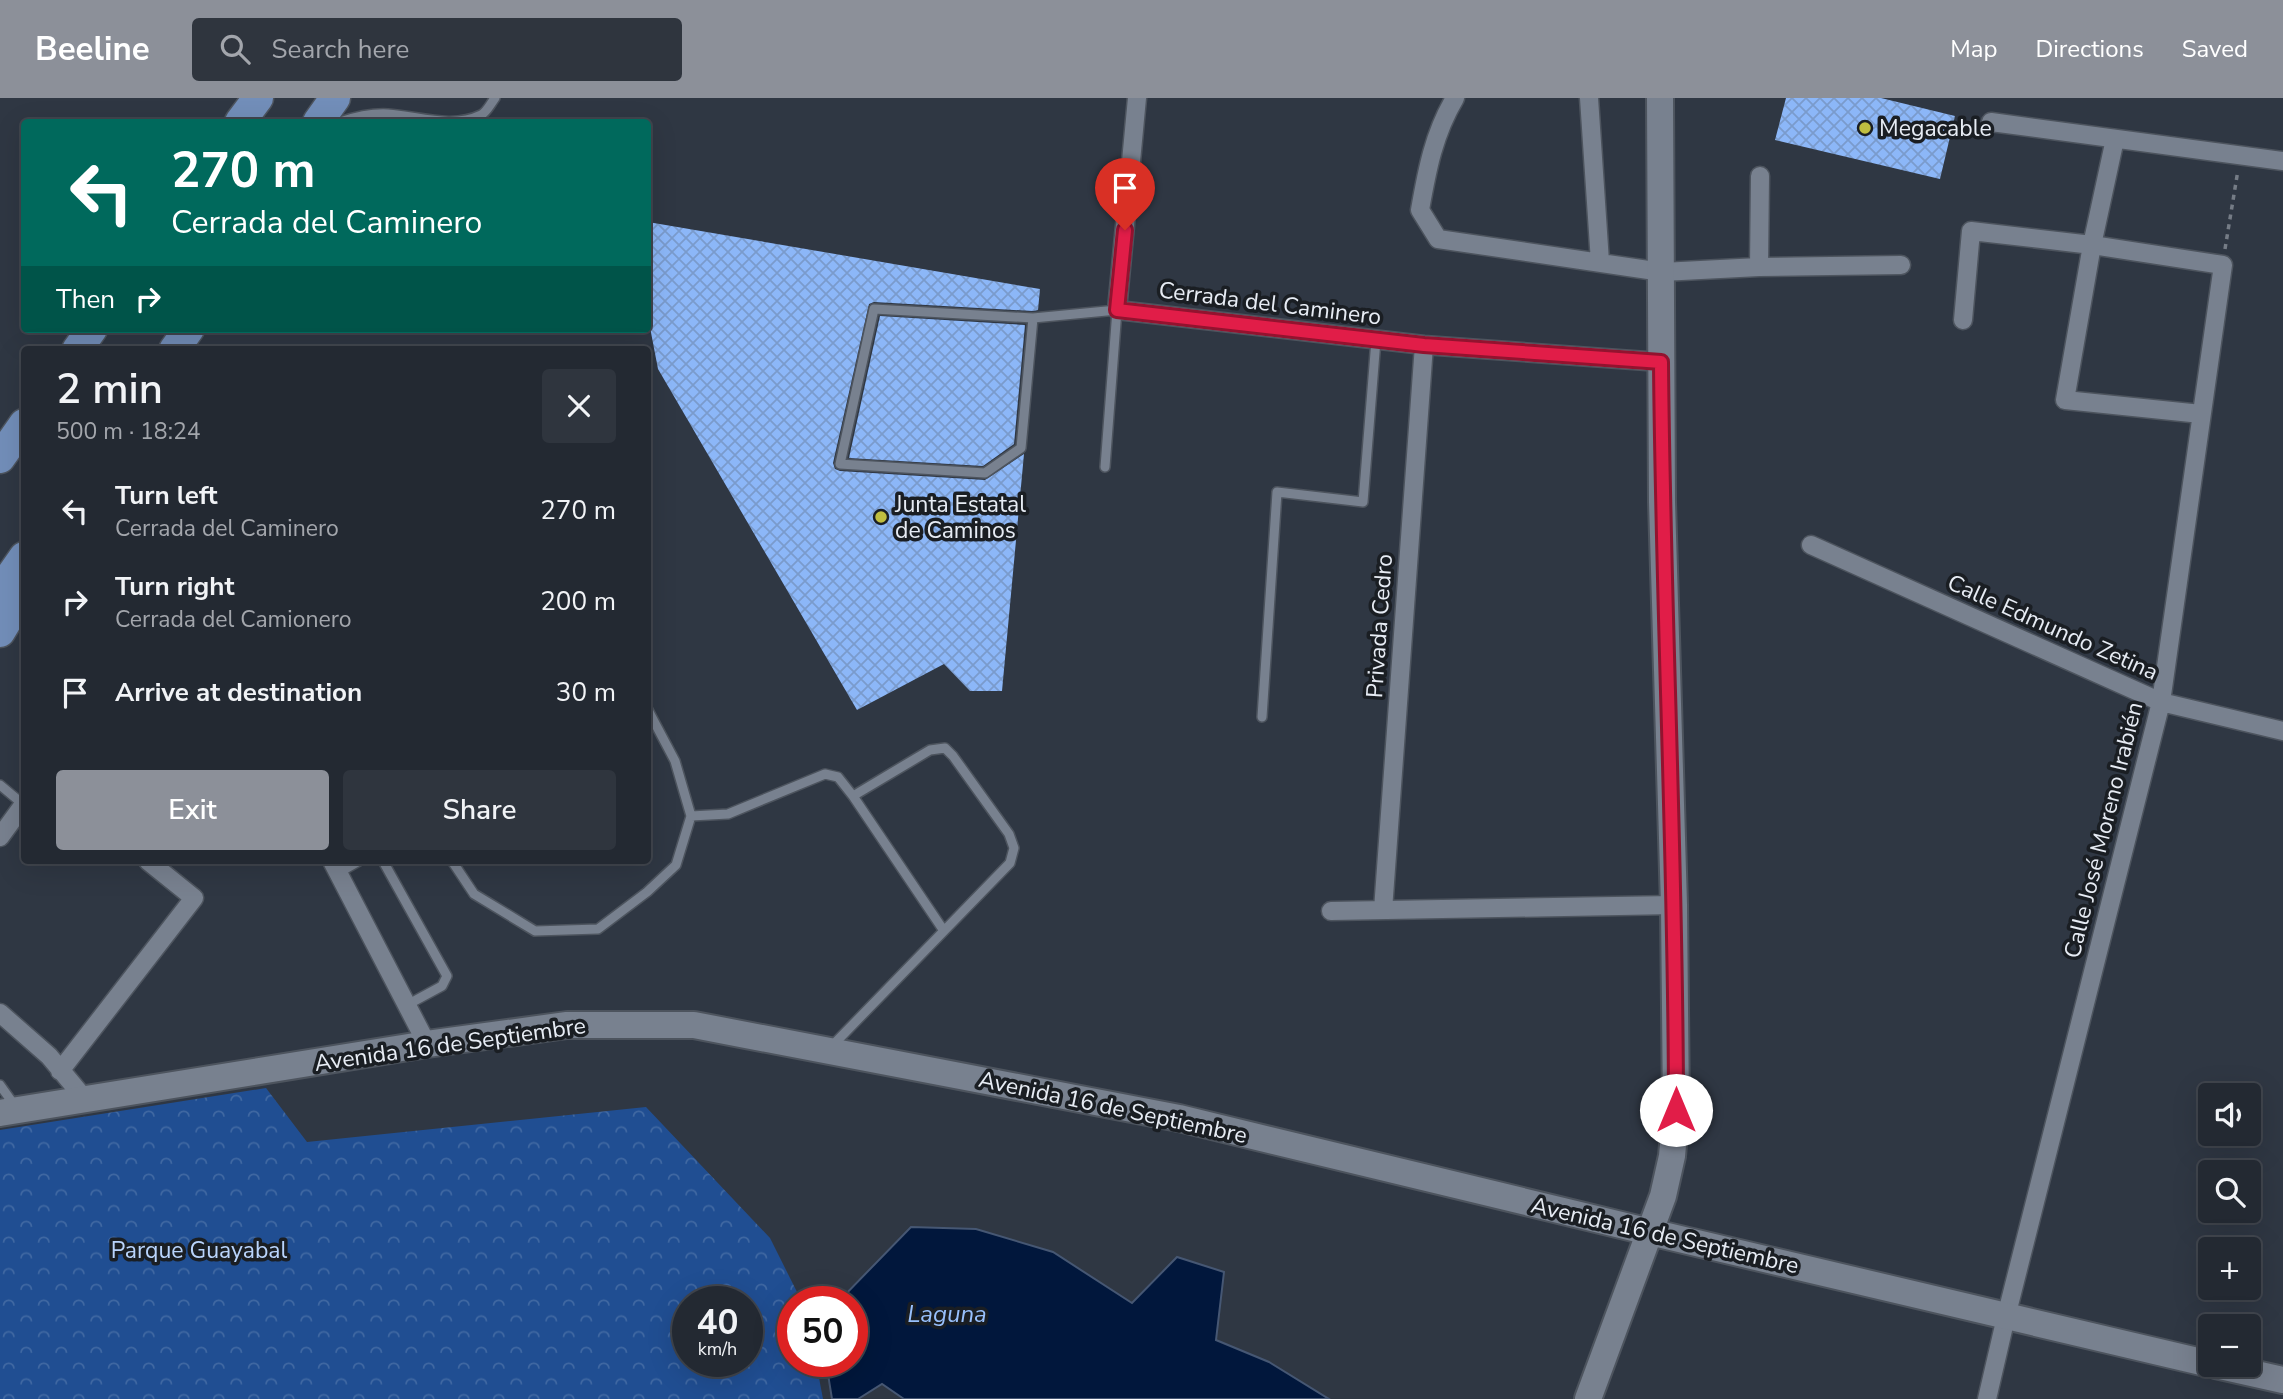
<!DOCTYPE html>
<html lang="en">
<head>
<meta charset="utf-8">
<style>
  body { margin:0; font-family:"Nunito Sans",sans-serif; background:#2f353e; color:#f1f3f6; height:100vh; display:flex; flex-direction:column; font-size:26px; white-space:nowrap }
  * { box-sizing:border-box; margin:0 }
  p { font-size:23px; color:#a3a6ac }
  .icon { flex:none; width:38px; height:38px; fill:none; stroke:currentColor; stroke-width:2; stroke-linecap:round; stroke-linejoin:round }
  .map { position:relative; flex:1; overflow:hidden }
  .details { position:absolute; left:21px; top:248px; width:630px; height:518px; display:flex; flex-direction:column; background:#232932; border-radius:7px; box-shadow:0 7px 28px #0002,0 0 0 2px #40454d }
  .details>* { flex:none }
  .top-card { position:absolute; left:21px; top:21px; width:630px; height:214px; border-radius:7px; box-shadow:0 7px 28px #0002,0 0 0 2px #40454d; background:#00695c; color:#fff; overflow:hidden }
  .controls { position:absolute; left:2198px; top:985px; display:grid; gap:14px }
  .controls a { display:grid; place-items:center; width:63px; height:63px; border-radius:7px; background:#232932; box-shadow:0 7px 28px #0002,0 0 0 2px #40454d; font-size:35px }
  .speed { position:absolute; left:672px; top:1188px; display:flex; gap:14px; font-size:35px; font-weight:700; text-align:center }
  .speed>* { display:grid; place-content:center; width:91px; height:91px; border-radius:50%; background:#232932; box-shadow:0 7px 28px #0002,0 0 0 2px #40454d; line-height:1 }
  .speed small { font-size:18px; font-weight:400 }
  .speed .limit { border:10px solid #d22; background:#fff; color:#111 }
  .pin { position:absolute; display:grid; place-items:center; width:60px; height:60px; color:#fff; margin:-72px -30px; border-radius:50% 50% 50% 0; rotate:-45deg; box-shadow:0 0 7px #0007 }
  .pin .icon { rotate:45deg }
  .me { position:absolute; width:77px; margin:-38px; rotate:0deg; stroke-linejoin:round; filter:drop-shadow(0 0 5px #0008) }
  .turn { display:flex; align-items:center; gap:24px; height:147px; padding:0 35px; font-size:32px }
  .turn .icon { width:91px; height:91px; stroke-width:2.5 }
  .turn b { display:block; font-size:49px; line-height:60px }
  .then { display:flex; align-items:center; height:66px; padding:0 35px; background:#0003; gap:14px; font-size:26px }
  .round { display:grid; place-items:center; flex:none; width:74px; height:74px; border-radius:7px; background:#2f353e }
  .headline { display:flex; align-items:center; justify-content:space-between; height:119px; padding:0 35px }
  h1 { font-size:42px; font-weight:600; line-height:52px }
  .cta { display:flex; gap:14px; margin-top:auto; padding:14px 35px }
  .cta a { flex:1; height:80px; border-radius:7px; background:#8c9099; color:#fff; font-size:28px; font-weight:600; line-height:80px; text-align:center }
  .cta a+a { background:#2f353e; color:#f1f3f6 }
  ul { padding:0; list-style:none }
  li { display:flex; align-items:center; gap:21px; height:91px; padding:0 35px }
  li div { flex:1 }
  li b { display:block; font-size:26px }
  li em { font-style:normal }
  header { display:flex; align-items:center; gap:42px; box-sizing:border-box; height:98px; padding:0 35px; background:#8c9099; color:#fff }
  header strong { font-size:33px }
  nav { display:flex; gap:38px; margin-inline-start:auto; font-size:24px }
  .search { width:490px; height:63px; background:#2f353e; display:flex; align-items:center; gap:18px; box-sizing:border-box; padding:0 24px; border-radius:7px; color:#a3a6ac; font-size:26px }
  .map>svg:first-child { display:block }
</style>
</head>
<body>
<header>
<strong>Beeline</strong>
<div class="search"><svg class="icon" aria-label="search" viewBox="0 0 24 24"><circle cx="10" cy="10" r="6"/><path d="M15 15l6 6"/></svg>Search here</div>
<nav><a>Map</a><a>Directions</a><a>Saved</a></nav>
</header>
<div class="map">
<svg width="2283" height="1301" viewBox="0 0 2283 1301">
  <defs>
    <pattern id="forest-crowns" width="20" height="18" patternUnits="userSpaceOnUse" patternTransform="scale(1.75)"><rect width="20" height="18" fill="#204e92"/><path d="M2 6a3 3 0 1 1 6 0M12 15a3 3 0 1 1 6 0" fill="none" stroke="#4068a2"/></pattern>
    <pattern id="building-cross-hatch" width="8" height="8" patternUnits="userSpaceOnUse" patternTransform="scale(1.75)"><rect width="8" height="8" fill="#8cb7f8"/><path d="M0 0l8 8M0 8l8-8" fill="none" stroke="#7a9bcc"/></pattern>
  </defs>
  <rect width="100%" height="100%" fill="#2f3743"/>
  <path fill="url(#forest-crowns)" fill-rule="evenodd" d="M266,990l41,54 339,-35 124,131 32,64h-9v60h23l7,37h-823v-269zM688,1204h59v60h-59z"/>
  <path fill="#01173c" stroke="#465773" stroke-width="2" d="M911,1129l65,2 77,23 79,51 45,-46 47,15 -8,68 53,22 60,37h-425l-22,-15 -24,15h-26l-6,-37h26v-60h-14z"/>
  <path fill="url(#building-cross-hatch)" d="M1786,0h95l74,18 -15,63 -165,-39z
    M648,124l392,67 -2,21 -5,1 -159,-9 -5,2 -36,159 2,6 5,2 145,9 39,-26 -22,237h-32l-26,-27 -87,46 -199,-341 -10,-52z
    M880,218l145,9 -11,119 -31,22 -134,-8z"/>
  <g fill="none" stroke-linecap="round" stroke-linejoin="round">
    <g stroke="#4d545e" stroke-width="12">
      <path id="service" d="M340,24c15,-5 31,-9 48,-8 30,2 64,15 93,1 6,-3 10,-12 14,-17
        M1033,220l-12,130 -36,25 -145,-9 34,-155 159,9 84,-8 -12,157
        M1262,619l15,-225 86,10 13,-162
        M0,687l24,20
        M691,718l37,-2 97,-40 13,3 15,19
        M383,763l64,115 -5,10 -35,19
        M452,763l22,33 61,37 63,-2 49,-37 29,-27 15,-49 -16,-55 -27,-51
        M338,775l21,-12
        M831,949l179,-184 4,-15 -5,-14 -56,-78 -8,-8 -15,2 -77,46 91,135
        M0,987l15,21"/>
    </g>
    <g stroke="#4d545e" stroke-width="21">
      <path id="minor" d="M1137,0l-20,212 307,35 237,17
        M1455,0c-21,35 -28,72 -35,112l18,29 224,33 97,-5 142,-2
        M1589,0l11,164
        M1991,24l292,39
        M2115,41l-23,106 -27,155 136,14
        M1759,169l1,-91
        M1963,222l8,-89 121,14 131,20 -62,437 -155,615 -19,82
        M1811,447l350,157 122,29
        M0,739l24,-33
        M332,763l95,183
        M1383,812l41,-565
        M1331,813l343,-6
        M0,915l49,43 35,42
        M60,973l134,-173 -46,-37"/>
    </g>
    <g stroke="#4d545e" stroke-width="30">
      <path id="secondary" d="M0,1015l427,-69 140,-19h127l485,93 471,114 560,132
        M2216,1267l67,15
        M1588,1301l75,-203 9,-40 4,-46 -2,-205 -12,-403 -2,-404"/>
    </g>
    <g stroke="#4d545e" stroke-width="33">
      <path id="primary" d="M240,24l18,-24
        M318,24l17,-24
        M77,252l15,-21
        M174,252l15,-21
        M0,360l24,-34
        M0,493l24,-34
        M0,534l24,-40"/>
    </g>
    <path stroke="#757c86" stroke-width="3.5" stroke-dasharray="5 5" stroke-linecap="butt" d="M2225,151l13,-79"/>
    <use href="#service" stroke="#78818f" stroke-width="9"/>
    <use href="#minor" stroke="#78818f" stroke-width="18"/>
    <use href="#secondary" stroke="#78818f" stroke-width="26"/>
    <use href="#primary" stroke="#728eb9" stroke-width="30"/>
  </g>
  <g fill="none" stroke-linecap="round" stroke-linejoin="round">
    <g stroke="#92132f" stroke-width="18">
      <path id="route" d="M1125,132l-8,80 307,35 237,17c2,249 15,499 15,748"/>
    </g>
    <use href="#route" stroke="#e11d48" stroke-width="12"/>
  </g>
  <g fill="#c0be40" stroke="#1a1e23" stroke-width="2.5">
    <circle cx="1865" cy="30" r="7"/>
    <circle cx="881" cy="419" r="7"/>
  </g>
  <g text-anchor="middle" stroke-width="7" stroke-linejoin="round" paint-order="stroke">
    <g font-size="23" fill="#e7ecf4" stroke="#1a1e23" text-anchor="start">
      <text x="1879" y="38">Megacable</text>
      <text x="895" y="414">Junta Estatal<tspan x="895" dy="26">de Caminos</tspan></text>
    </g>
    <g font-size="23" fill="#e7ecf4" stroke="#1a1e23">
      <text transform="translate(1270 205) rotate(7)" y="8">Cerrada del Caminero</text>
      <text transform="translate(1379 528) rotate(-86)" y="8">Privada Cedro</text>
      <text transform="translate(2053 529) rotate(24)" y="8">Calle Edmundo Zetina</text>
      <text transform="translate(2103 732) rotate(-76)" y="8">Calle José Moreno Irabién</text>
      <text transform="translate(450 946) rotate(-8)" y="8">Avenida 16 de Septiembre</text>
      <text transform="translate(1113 1009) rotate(12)" y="8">Avenida 16 de Septiembre</text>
      <text transform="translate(1665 1137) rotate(13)" y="8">Avenida 16 de Septiembre</text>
    </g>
    <g font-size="23" fill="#b9d4fc" stroke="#1a1e23">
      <text x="199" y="1160">Parque Guayabal</text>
    </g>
    <g font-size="24" font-style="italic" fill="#98c0fc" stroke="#1a1e23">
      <text x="947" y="1224">Laguna</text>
    </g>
  </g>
</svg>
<div class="controls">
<a><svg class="icon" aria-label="sound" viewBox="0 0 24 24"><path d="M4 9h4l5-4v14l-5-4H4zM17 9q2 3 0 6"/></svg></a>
<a><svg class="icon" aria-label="search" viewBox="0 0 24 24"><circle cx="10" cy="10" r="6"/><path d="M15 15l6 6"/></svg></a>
<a>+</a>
<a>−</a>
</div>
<div class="speed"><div>40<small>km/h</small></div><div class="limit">50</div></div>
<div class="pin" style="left:1125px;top:132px;background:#d93025"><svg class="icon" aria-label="arrive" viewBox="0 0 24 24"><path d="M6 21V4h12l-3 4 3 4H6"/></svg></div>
<svg class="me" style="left:1676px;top:1012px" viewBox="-20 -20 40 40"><circle r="19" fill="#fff"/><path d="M0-13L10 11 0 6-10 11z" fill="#e11d48"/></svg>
<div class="top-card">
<div class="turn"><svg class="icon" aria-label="left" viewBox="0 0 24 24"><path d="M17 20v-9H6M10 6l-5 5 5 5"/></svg><div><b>270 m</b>Cerrada del Caminero</div></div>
<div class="then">Then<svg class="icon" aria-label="right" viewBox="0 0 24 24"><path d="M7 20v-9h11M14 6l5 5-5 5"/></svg></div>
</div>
<section class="details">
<div class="headline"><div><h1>2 min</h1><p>500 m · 18:24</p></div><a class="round"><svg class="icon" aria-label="close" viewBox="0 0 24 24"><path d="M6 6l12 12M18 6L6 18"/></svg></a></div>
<ul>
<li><svg class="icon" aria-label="left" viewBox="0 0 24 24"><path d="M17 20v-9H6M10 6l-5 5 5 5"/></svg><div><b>Turn left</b><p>Cerrada del Caminero</p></div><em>270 m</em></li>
<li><svg class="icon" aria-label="right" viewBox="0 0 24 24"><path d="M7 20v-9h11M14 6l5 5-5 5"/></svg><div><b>Turn right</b><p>Cerrada del Camionero</p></div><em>200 m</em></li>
<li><svg class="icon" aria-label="arrive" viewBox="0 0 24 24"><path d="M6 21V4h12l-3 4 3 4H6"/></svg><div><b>Arrive at destination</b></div><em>30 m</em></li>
</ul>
<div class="cta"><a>Exit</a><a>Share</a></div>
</section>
</div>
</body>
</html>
